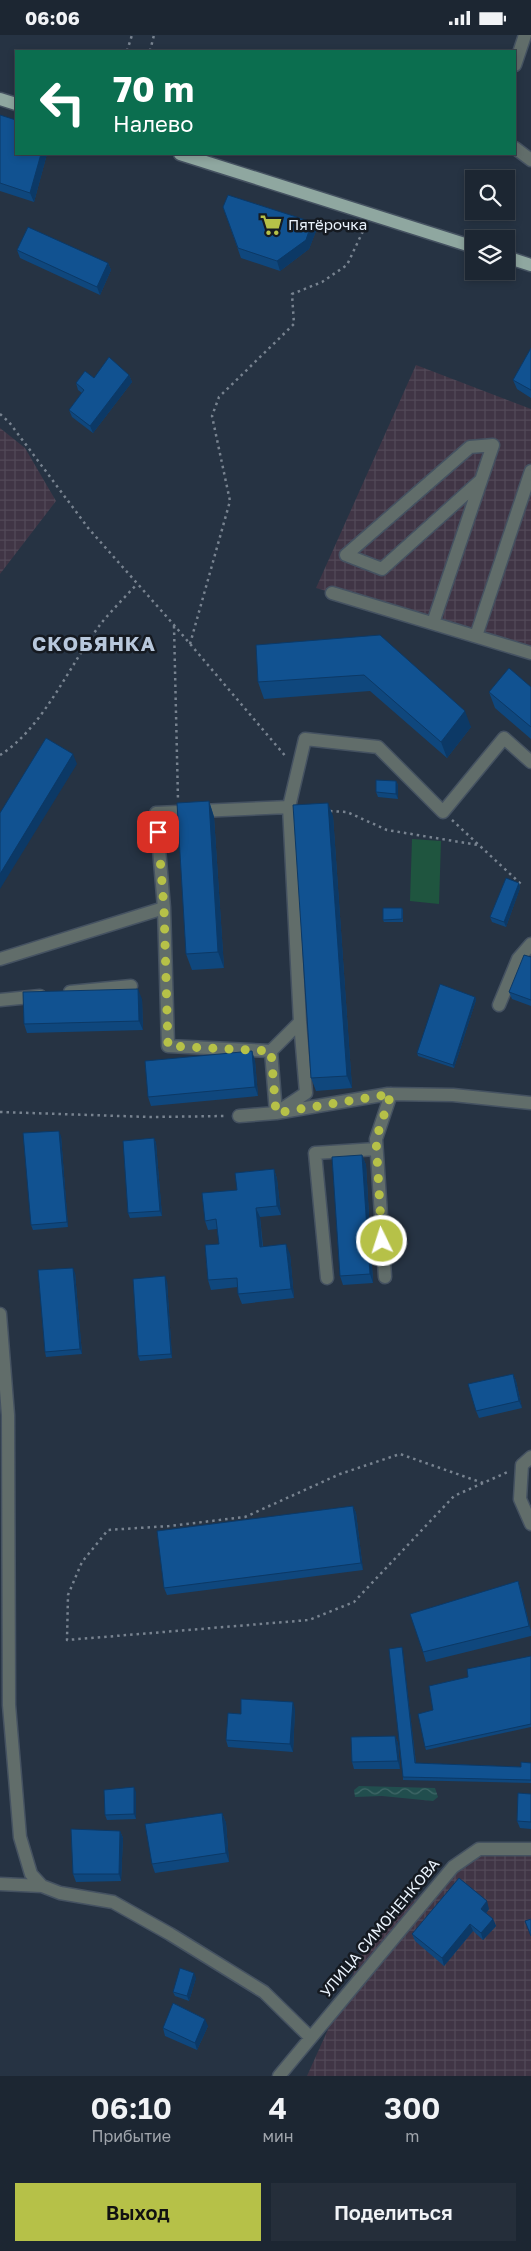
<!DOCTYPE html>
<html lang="ru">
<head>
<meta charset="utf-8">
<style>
  body { margin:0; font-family:"Golos Text",sans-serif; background:#252e3a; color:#f1f3f6; height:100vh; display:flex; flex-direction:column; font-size:19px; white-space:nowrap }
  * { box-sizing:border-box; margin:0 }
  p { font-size:16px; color:#a0a5ac }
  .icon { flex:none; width:28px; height:28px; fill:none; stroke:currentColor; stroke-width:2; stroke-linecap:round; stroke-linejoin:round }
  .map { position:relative; height:2041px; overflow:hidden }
  .sheet { display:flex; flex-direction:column; background:#1c2632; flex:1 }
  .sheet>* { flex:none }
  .guide { position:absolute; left:15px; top:15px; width:501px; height:105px; border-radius:0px; box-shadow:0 2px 8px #0003,0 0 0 1px #3a434d; background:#0b6e4f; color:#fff; overflow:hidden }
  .tools { position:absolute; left:465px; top:135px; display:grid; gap:10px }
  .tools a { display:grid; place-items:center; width:50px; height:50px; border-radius:0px; background:#1c2632; box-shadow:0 2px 8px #0003,0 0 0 1px #3a434d; font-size:25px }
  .pin { position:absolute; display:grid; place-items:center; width:42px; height:42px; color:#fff; margin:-21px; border-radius:10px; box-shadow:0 2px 8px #0006 }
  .me { position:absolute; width:55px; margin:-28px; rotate:356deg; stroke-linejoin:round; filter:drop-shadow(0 0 4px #0008) }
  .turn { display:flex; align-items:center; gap:18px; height:105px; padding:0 15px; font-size:22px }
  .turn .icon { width:65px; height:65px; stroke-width:2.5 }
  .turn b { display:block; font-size:35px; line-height:42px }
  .eta { display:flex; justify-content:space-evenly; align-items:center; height:85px; text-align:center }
  .eta b { font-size:30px; font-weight:600; line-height:35px }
  .primary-button { display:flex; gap:10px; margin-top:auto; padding:10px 15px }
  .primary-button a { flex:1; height:58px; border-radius:0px; background:#b6c148; color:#111; font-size:20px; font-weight:600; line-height:58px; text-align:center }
  .primary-button a+a { background:#252e3a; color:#f1f3f6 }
  .status { display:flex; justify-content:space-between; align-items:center; height:35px; padding:0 25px; background:#1c2632; direction:ltr }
  .status svg { height:14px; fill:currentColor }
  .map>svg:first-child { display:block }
</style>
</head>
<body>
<div class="status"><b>06:06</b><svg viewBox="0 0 49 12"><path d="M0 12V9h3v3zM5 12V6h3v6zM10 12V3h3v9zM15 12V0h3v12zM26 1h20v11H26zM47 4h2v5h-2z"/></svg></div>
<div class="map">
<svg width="531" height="2041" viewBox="0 0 531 2041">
  <defs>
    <pattern id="industrial-grid" width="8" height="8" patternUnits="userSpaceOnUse" patternTransform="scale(1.25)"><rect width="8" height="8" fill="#403545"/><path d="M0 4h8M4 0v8" fill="none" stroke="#524958"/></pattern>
    <pattern id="water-waves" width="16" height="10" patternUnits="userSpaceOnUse" patternTransform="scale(1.25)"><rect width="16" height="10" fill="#214e4e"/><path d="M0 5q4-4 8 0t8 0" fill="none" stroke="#416868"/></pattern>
  </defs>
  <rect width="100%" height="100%" fill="#263343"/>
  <path fill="url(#industrial-grid)" d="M416,330l115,44v242l-215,-63z
    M0,393l25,20 31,53 -56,73z
    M477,1808l54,3v230h-224l60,-133z"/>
  <path fill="#1f553f" d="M412,804l29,2 -2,63 -29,-3z"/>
  <path fill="url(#water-waves)" d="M359,1751l76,2 3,9 -5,4 -51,-5 -27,1 -1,-7z"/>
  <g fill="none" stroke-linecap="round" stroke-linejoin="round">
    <g stroke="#455261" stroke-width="15">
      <path id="minor" d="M515,30l10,-30
        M515,113l16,12
        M332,558l199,60
        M433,588l60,-178 -23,2 -124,108 36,14 99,-89
        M476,601l55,-165
        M0,924l164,-51
        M70,957l61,-6
        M0,965l40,-4
        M499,970l19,-46 13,-15
        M300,987l-11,-215 16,-68 73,8 65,65 61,-74 27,24
        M271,1016l5,62
        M276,1078l30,-20 -6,-71 -29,29 -103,-5 -4,-138 -8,-95 133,-6
        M239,1081l37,-3 112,-19 65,1 78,8
        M385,1242l-9,-138 15,-45
        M327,1243l-12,-125 61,-4
        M0,1279l8,101 1,290 11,132 11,37 11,12 18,7 53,9 57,32 94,58 46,45
        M531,1422l-9,8 -2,34 11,25
        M0,1849l42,2
        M279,2041l174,-209 26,-18h52"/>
    </g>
    <g stroke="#455261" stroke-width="15">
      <path id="major" d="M0,64l16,5
        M180,119l294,93
        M506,222l25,8"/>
    </g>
    <path stroke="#788390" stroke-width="2.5" stroke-dasharray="2.5 4" stroke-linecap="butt" d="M127,16l5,-16
      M150,16l4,-16
      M0,379l9,8 80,107 85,96 113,133
      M174,591l4,174
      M190,609l40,-143 -18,-85 7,-19 75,-73 -2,-30 30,-12 25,-17 17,-36
      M0,720c44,-27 71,-94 103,-134 11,-13 23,-25 34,-37
      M330,776l17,1 40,18 91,15
      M452,785l70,65
      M0,1077l150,5 76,-1
      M483,1448l-83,-29 -60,20 -95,43 -76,9 -61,4 -26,32 -14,33 -1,45 242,-20 45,-18 100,-106 56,-25"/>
    <use href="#minor" stroke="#616d6a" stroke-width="12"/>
    <use href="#major" stroke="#8fa7a0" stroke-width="12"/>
  </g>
  <path fill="#0f477d" d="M0,80l16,39h31l-13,48 -34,-11z
    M223,172l89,15 4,9 -7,18 -29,22 -39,-13z
    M17,215l91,13 3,7 -11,25 -80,-37z
    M531,313v50l-14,-9 -4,-9z
    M129,340l3,7 -39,51 -21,-16 -3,-7 13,-17 -4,-3 -2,-7 18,-5z
    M380,600l91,92 -24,31 -77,-67 -106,8 -6,-17z
    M531,652v52l-36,-31 -6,-16z
    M396,746l2,4v14l-20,-2 -2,-5z
    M209,766l5,16 10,151 -32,2 -6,-16z
    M333,781l19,272 -36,3 -5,-13z
    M519,848l1,5 -14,39 -14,-5 -2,-5z
    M402,873l1,2v12h-19l-1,-2z
    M531,922v49l-19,-7 -3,-7z
    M475,962l1,3 -22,68 -36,-12 -1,-3z
    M142,964l1,31 -116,3 -3,-9z
    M252,1016l3,10 3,35 -107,10 -3,-9z
    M61,1101l7,91 -35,3 -2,-5z
    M154,1103l2,5 6,73 -32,2 -2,-5z
    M362,1120l4,10 7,118 -30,2 -3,-9z
    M274,1134l3,10 4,36 -21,2 3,29 27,8 4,44 -52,6 -4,-10v-7l-27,3 -3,-10 11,-36 -2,-15 -9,1 -3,-9 32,-31z
    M75,1238l7,81 -36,3 -1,-5z
    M167,1246l5,77 -32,3 -2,-5z
    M513,1339l3,7 6,27 -43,10 -3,-7z
    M353,1471l3,7 7,57 -196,25 -3,-7z
    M518,1546l3,10 10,40v5l-105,26 -3,-10z
    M402,1612l14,116 105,4 10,-4v20l-128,-3v-3z
    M531,1621v71l-105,23 -1,-3 8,-37 35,-33z
    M295,1674l-2,43 -65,-5 -2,-7 15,-26z
    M395,1701l3,7 2,26h-46l-2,-7z
    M136,1757v27l-29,1 -2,-5z
    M531,1759v35l-11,-1 -3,-7z
    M222,1778l4,10 3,39 -74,11 -3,-9z
    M120,1796l3,7 -2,43 -45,1 -3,-8z
    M489,1874l-3,4 7,6 3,7 -13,14 -10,-9 -29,35 -29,-25 -3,-7z
    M196,1943l-7,23 -14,-5 -2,-4z
    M208,1991l-11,24 -32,-14 -2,-8z"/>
  <path fill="#0c3966" d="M41,119h6l-13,48 -4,-9z
    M312,187l4,9 -7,18 -29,22 -3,-10z
    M108,228l3,7 -11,25 -3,-8z
    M129,340l3,7 -39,51 -3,-7z
    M465,676l6,16 -24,31 -6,-16z
    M73,719l4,10 -77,125v-15z
    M396,746l2,4v14l-2,-5z
    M209,766l5,16 10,151 -6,-16z
    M328,768l5,13 19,272 -5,-12z
    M519,848l1,5 -14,39 -2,-5z
    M138,954l4,10 1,31 -4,-9z
    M475,962l1,3 -22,68 -1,-3z
    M252,1016l3,10 3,35 -3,-9z
    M59,1096l2,5 7,91 -1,-5z
    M154,1103l2,5 6,73 -2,-5z
    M362,1120l4,10 7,118 -3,-9z
    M274,1134l3,10 4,36 -4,-9z
    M256,1173l4,9 3,39 -3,-9z
    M286,1209l4,10 4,44 -3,-9z
    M73,1233l2,5 7,81 -2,-5z
    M165,1241l2,5 5,77 -1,-4z
    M513,1339l3,7 6,27 -3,-7z
    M353,1471l3,7 7,57 -2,-7z
    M518,1546l3,10 10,41 -2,-6z
    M402,1612l1,3 13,116 -1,-3z
    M293,1667l2,7 -2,43 -3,-8z
    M395,1701l3,7 2,26 -2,-8z
    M134,1752l2,5v27l-2,-5z
    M222,1778l4,10 3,39 -3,-9z
    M120,1796l3,7 -2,43 -2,-7z
    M487,1866l2,8 -5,7 -3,-7z
    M493,1884l3,7 -13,14 -2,-7z
    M470,1889l3,7 -29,35 -2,-8z
    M194,1938l2,5 -7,23 -2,-5z
    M205,1984l3,7 -11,24 -2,-7z"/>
  <path fill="#115291" stroke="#0c3966" d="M0,80l16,5v34h25l-11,39 -30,-10z
    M228,160l84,27 -6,18 -29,21 -39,-13 -15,-41z
    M28,192l80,36 -11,24 -80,-37z
    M531,313v42l-18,-10z
    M109,322l20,18 -39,51 -21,-16 15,-20 -8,-7 9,-12 9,7z
    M380,600l85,76 -24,31 -77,-67 -106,7 -2,-37z
    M509,633l22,19v40l-42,-35z
    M46,703l27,16 -73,120v-61z
    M376,745l20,1v13l-20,-2z
    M209,766l9,151 -32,2 -9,-151z
    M328,768l19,273 -36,2 -18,-273z
    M506,843l13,5 -15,39 -14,-5z
    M383,873h19v11l-19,1z
    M524,920l7,2v43l-22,-8z
    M440,949l35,13 -22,68 -36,-12z
    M138,954l1,32 -115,3 -1,-32z
    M252,1016l3,36 -107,10 -3,-36z
    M59,1096l8,91 -36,3 -8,-92z
    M154,1103l6,73 -32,2 -5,-72z
    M362,1120l8,119 -30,2 -8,-119z
    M274,1134l3,37 -21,2 4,39 26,-3 5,45 -53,5 -1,-16 -29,2 -3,-35 14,-1 -3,-25 -11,2 -3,-28 35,-3 -2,-17z
    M73,1233l7,81 -35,3 -7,-82z
    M165,1241l6,78 -33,2 -5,-77z
    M513,1339l6,27 -43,10 -8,-27z
    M353,1471l8,57 -197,25 -7,-57z
    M518,1546l11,45 -106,26 -13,-38z
    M402,1612l13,116 106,4v-5l10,1v17l-128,-3 -14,-128z
    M531,1621v68l-106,23 -7,-33 15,-4 -4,-24 39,-9 -1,-8z
    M241,1664l52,3 -3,42 -64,-4 2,-27 13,1z
    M395,1701l3,25 -46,1 -1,-25z
    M134,1752v27l-29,1 -1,-25z
    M518,1758l13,1v28l-14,-1z
    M222,1778l4,40 -74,11 -7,-40z
    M71,1794l49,2 -1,43h-46z
    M459,1843l28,23 -6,8 12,10 -12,14 -11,-9 -28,34 -30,-24z
    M531,1884v17l-6,-15z
    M180,1933l14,5 -7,23 -14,-4z
    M173,1968l32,16 -10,24 -32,-15z"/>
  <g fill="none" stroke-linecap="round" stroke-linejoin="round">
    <path stroke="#b6c148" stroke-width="9" stroke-dasharray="0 16.2" d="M158,797l6,76 4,138 103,5 5,62 115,-19 -15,45 6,102"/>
  </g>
  <defs>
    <g id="supermarket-bare" transform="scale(1.725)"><path d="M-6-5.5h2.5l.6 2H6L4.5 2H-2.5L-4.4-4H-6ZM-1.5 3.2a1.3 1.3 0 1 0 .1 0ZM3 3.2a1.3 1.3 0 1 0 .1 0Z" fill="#b6c148" stroke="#151a21" stroke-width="2.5" paint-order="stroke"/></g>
  </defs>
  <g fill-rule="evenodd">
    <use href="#supermarket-bare" x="271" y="190"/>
  </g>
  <g text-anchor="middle" stroke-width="5" stroke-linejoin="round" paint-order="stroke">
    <g font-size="15" fill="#eaf3fd" stroke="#151a21" text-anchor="start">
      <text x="288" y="195">Пятёрочка</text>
    </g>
    <g font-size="15" fill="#eaf3fd" stroke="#151a21">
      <text transform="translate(380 1893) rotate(-50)" y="5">УЛИЦА СИМОНЕНКОВА</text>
    </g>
    <g font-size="20" font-weight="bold" letter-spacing="1" fill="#b8c8dc" stroke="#151a21">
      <text x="94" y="616">СКОБЯНКА</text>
    </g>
  </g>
</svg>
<div class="tools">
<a><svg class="icon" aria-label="search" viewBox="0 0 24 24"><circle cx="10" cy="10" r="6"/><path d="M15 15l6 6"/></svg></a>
<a><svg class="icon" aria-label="layers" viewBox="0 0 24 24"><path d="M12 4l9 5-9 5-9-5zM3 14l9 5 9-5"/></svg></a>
</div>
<div class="pin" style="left:158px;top:797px;background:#d93025"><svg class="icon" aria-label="arrive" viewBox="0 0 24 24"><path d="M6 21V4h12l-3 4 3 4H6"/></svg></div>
<svg class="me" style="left:382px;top:1206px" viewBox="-20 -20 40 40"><circle r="17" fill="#b6c148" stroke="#fff" stroke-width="3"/><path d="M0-11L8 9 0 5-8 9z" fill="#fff"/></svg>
<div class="guide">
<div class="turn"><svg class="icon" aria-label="left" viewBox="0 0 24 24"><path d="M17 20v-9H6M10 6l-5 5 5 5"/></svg><div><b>70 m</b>Налево</div></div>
</div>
</div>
<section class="sheet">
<div class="eta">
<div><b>06:10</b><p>Прибытие</p></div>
<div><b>4</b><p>мин</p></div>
<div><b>300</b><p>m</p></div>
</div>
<div class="primary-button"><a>Выход</a><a>Поделиться</a></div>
</section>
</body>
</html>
